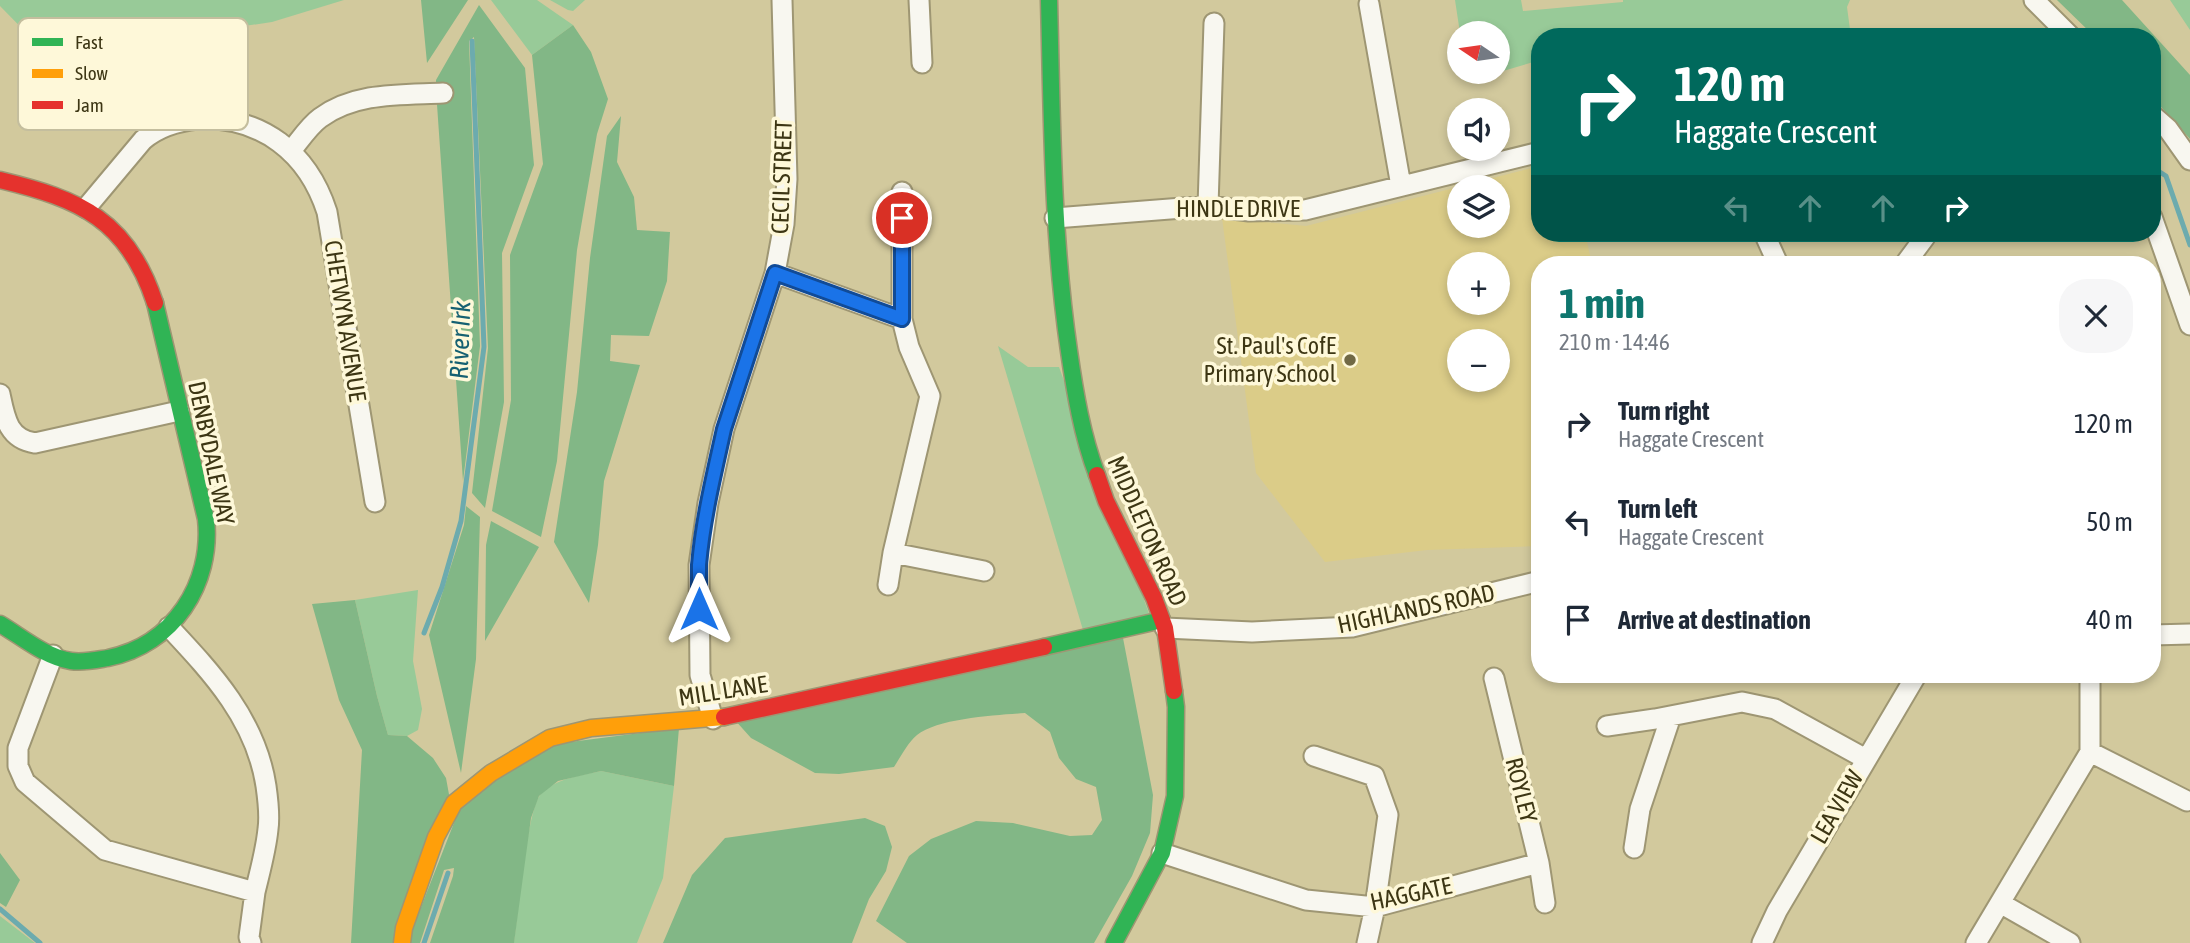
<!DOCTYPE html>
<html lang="en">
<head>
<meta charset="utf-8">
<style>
  body { margin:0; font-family:"Asap Condensed",sans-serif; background:#f6f6f7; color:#1f2937; height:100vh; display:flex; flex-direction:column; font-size:26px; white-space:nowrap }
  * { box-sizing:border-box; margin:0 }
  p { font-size:23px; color:#747a83 }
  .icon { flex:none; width:38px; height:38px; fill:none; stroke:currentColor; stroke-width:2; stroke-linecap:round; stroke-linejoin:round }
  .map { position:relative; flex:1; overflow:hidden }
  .details { position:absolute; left:1531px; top:256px; width:630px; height:427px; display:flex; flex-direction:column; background:#fff; border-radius:28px; box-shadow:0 4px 10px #0003 }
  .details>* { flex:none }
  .hud { position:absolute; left:1531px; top:28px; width:630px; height:214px; border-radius:28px; box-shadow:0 4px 10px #0003; background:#00695c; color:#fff; overflow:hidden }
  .needle { width:46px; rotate:283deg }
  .fabs { position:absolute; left:1447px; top:21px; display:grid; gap:14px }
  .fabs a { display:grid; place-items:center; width:63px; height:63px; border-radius:50%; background:#fff; box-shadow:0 4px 10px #0003; font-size:35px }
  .pin { position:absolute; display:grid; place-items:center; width:60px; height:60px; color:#fff; margin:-30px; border:4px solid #fff; border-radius:50%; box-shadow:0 2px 7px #0007 }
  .me { position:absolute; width:77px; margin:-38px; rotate:0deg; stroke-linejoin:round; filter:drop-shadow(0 0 5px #0008) }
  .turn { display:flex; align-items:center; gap:24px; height:147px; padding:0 28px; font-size:32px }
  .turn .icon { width:91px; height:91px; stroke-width:2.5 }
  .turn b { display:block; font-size:49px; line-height:60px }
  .lanes { display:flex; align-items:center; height:66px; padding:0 28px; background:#0003; justify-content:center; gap:35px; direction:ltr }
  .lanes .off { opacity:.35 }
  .round { display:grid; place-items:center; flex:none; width:74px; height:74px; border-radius:28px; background:#f6f6f7 }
  .headline { display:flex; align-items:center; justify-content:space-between; height:119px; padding:0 28px }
  h1 { font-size:42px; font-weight:700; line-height:52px; color:#0f766e }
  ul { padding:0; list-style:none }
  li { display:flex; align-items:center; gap:21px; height:98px; padding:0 28px }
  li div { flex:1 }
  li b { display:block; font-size:26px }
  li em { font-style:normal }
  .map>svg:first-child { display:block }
</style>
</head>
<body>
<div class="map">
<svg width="2190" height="943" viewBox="0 0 2190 943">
  <rect width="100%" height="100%" fill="#d2c99d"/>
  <path fill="#dbcc88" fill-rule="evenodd" d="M1540,166v67h45l7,31h-52v282l-113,4 -102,12 -69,-89 -34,-255 84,8zM1460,187h38v39h-38zM1460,264h38v39h-38zM1460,341h38v39h-38z"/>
  <path fill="#98ca98" d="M0,0h344l-72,22 -123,18 -96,20 -53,-54z
    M491,0h46l36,25 -41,30z
    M550,0h35l-12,11 -5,-1z
    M1455,0h66l2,11 100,-9v-2h227l-3,7 4,30h-311v23l-74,22 -1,-10h33v-39h-38z
    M2170,0h20v30z
    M998,346l30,21h31l92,252 -68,11z
    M418,590l-5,71 9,48 -4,21 -11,6 -19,-1 -11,-39 -22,-96z
    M601,771l73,15 -11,92 -26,65h-123c4,-26 13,-135 27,-149 16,-16 38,-18 60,-23z
    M0,916l35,27h-35z"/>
  <path fill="#82b786" d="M421,0h47l-41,63z
    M2057,0h65l68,75v64l-37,-41 -1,-61h-57z
    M479,5l46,63 9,97 -32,88 2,149 -19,106 -13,-15 16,-145 -14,-311 -5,4 11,305 -17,135 -27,-391v-10z
    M573,25l18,27 17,47 -11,35 -20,116 -20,211 -16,76 -49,-26 19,-111 -1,-145 33,-91 -11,-109z
    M621,116l-4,46 17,35 3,33 33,2 -3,49 -18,55 -38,-1 -1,26 30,4 -36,116 -6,64 -9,58 -35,-61 23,-150 13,-134 17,-122z
    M466,506l14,11 -4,142 -15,114 -32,-138 35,-110z
    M491,521l48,26 -54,94 1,-96z
    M355,600l22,96 11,39 19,1 26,22 13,20 4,22 -53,143h-46l11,-193 -23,-50 -27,-96z
    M1123,638l30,157 -3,38 -18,43 -38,67h-187l-31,-22 33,-65 22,-17 45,-18 37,2 57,13 22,-1 10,-15 -6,-33 -20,-8 -17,-21 -9,-26 -25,-19c-27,2 -87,5 -108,22 -9,7 -17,23 -23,32l-55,7 -24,-1 -64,-35 -17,-19z
    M679,728l-5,58 -73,-15 -43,10 -19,15 -8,22 -17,125h-84l23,-67 1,-8 -10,2 -24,73h-13l54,-138 86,-60z
    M865,818l20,8 7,21 -6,24 -17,28 -17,44h-189l29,-68 33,-37z
    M0,853l20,27 -14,27 -6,-4z"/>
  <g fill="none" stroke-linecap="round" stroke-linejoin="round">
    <path stroke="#6cabae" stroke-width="5" d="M2152,167l14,9 24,69
      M424,633l18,-46 19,-66 23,-174 -12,-306
      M0,909l40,34
      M424,943l24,-70"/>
    <g stroke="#9e9673" stroke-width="23">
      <path id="street" d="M919,0l3,63
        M2034,0l37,37
        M1369,4l32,182
        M2152,115l16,14 22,31
        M291,151c9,-11 18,-25 29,-33 35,-26 81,-23 123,-25
        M1208,206l6,-183
        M86,208l57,-68c15,-13 36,-19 55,-21 64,-3 110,34 129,93l48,290
        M2152,217l38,108
        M1055,218l153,-12 41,5 56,-1 235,-58
        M1764,233l14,31
        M1905,264l20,-27v-4
        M775,273l127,46
        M0,394c5,24 8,45 35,49l144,-32
        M893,553l91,18
        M888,585l5,-32 37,-157 -21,-49 -7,-28v-127
        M1165,628l87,4 100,-5 188,-46
        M2152,635l38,-1
        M53,655l-35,93v18l7,16 80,68 150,42c5,-21 11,-42 13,-63 2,-14 0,-29 -2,-43 -10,-66 -53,-112 -97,-159
        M1494,678l45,185 6,40
        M713,719l-13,-44 -1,-110 9,-62 16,-74 51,-156 9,-49 3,-45 -5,-179
        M1607,726l48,-7 87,-17 33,7 91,50
        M2090,752l97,49
        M1314,756l60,20 14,39 -13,92 -8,36
        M1634,848l6,-39 31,-93
        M1162,853l144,47 69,7 164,-44
        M2000,903l70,40
        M251,943l-2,-6 6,-45
        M1762,943l15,-32 140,-237
        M1976,943l114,-191v-78"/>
    </g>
    <g stroke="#9e9673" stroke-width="19">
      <path id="fast" d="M1049,0c3,117 3,235 20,351 6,42 13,84 28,124
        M0,624c22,13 45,33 71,37 12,2 25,-1 37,-3 65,-13 105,-74 98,-139l-51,-216
        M1044,647l118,-27
        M1114,943l48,-90 13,-57 1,-89 -2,-16"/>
    </g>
    <g stroke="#9e9673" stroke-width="19">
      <path id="slow" d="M402,943l2,-15 32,-91 18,-34 37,-30 59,-35 41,-10 133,-11"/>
    </g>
    <g stroke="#9e9673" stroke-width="19">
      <path id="jam" d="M0,180c80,19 128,40 155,123
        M1097,475l9,26 48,97 11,30 9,63
        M724,717l320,-70"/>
    </g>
    <use href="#street" stroke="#f8f7f0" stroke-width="19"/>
    <use href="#fast" stroke="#30b455" stroke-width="16"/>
    <use href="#slow" stroke="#ff9f0a" stroke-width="16"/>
    <use href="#jam" stroke="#e5322d" stroke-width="16"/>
  </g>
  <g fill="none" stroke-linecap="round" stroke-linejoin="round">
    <g stroke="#114b97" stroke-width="18">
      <path id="route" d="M699,609c0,-15 0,-30 0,-44 4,-46 15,-91 25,-136l51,-156 127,46v-101"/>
    </g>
    <use href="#route" stroke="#1a73e8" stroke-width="12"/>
  </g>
  <circle fill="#716944" stroke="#fef8d9" stroke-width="2.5" cx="1350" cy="360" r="7"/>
  <g text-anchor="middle" stroke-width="7" stroke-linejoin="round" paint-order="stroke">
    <g font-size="24" fill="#3d3614" stroke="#fef8d9">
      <text transform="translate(782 177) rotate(-88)" y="8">CECIL STREET</text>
      <text x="1238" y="217">HINDLE DRIVE</text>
      <text transform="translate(345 321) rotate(81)" y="8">CHETWYN AVENUE</text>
      <text transform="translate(211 453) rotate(78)" y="8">DENBYDALE WAY</text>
      <text transform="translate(1147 531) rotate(66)" y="8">MIDDLETON ROAD</text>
      <text transform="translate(1416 609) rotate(-12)" y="8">HIGHLANDS ROAD</text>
      <text transform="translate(723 691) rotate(-9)" y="8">MILL LANE</text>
      <text transform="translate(1521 790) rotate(76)" y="8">ROYLEY</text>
      <text transform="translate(1837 807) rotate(-60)" y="8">LEA VIEW</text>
      <text transform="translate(1411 894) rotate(-12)" y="8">HAGGATE</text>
    </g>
    <g font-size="24" fill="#3d3614" stroke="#fef8d9" text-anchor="end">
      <text x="1336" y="354">St. Paul's CofE<tspan x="1336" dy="28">Primary School</tspan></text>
    </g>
    <g font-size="26" font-style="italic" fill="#166172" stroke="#fef8d9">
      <text transform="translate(460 340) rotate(-88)" y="9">River Irk</text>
    </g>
  </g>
  <rect x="18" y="18" width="230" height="112" rx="10" fill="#fef8d9" stroke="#c4be9e" stroke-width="2"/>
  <rect x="32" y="38" width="31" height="8" fill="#30b455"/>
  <rect x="32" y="69" width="31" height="9" fill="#ff9f0a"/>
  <rect x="32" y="101" width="31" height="8" fill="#e5322d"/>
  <g font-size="19" fill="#3d3614">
    <text x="75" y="49">Fast</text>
    <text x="75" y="80">Slow</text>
    <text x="75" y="112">Jam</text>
  </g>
</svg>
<div class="fabs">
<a><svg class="needle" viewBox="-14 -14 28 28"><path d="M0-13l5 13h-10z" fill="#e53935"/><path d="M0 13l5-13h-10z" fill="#747a83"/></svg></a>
<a><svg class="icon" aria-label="sound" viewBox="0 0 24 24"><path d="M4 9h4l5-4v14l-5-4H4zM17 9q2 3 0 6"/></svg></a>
<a><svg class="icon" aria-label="layers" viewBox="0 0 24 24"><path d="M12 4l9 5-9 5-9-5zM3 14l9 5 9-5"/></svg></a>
<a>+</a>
<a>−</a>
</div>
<div class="pin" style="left:902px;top:218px;background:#d93025"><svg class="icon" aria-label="arrive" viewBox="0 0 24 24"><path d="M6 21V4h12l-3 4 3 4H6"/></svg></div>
<svg class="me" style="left:699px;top:609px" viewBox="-20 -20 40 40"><path d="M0-17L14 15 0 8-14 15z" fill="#1a73e8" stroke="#fff" stroke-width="4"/></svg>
<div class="hud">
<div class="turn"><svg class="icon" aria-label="right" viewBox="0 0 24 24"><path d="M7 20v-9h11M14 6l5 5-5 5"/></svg><div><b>120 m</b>Haggate Crescent</div></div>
<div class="lanes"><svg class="icon off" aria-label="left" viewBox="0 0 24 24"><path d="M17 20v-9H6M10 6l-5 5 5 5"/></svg><svg class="icon off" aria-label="ahead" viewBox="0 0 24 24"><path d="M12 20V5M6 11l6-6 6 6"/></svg><svg class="icon off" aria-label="ahead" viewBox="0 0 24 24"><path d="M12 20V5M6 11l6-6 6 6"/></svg><svg class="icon" aria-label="right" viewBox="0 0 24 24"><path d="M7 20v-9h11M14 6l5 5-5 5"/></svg></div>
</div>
<section class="details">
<div class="headline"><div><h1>1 min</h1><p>210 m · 14:46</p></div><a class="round"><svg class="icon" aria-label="close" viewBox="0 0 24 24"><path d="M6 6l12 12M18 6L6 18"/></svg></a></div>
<ul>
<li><svg class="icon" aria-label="right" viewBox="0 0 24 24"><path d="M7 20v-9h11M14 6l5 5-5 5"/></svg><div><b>Turn right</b><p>Haggate Crescent</p></div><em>120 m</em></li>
<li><svg class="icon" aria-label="left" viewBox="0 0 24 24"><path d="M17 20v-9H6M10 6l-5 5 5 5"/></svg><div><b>Turn left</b><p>Haggate Crescent</p></div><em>50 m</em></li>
<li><svg class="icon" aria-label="arrive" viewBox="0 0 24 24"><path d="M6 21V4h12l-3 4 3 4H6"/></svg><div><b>Arrive at destination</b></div><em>40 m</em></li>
</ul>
</section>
</div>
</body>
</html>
